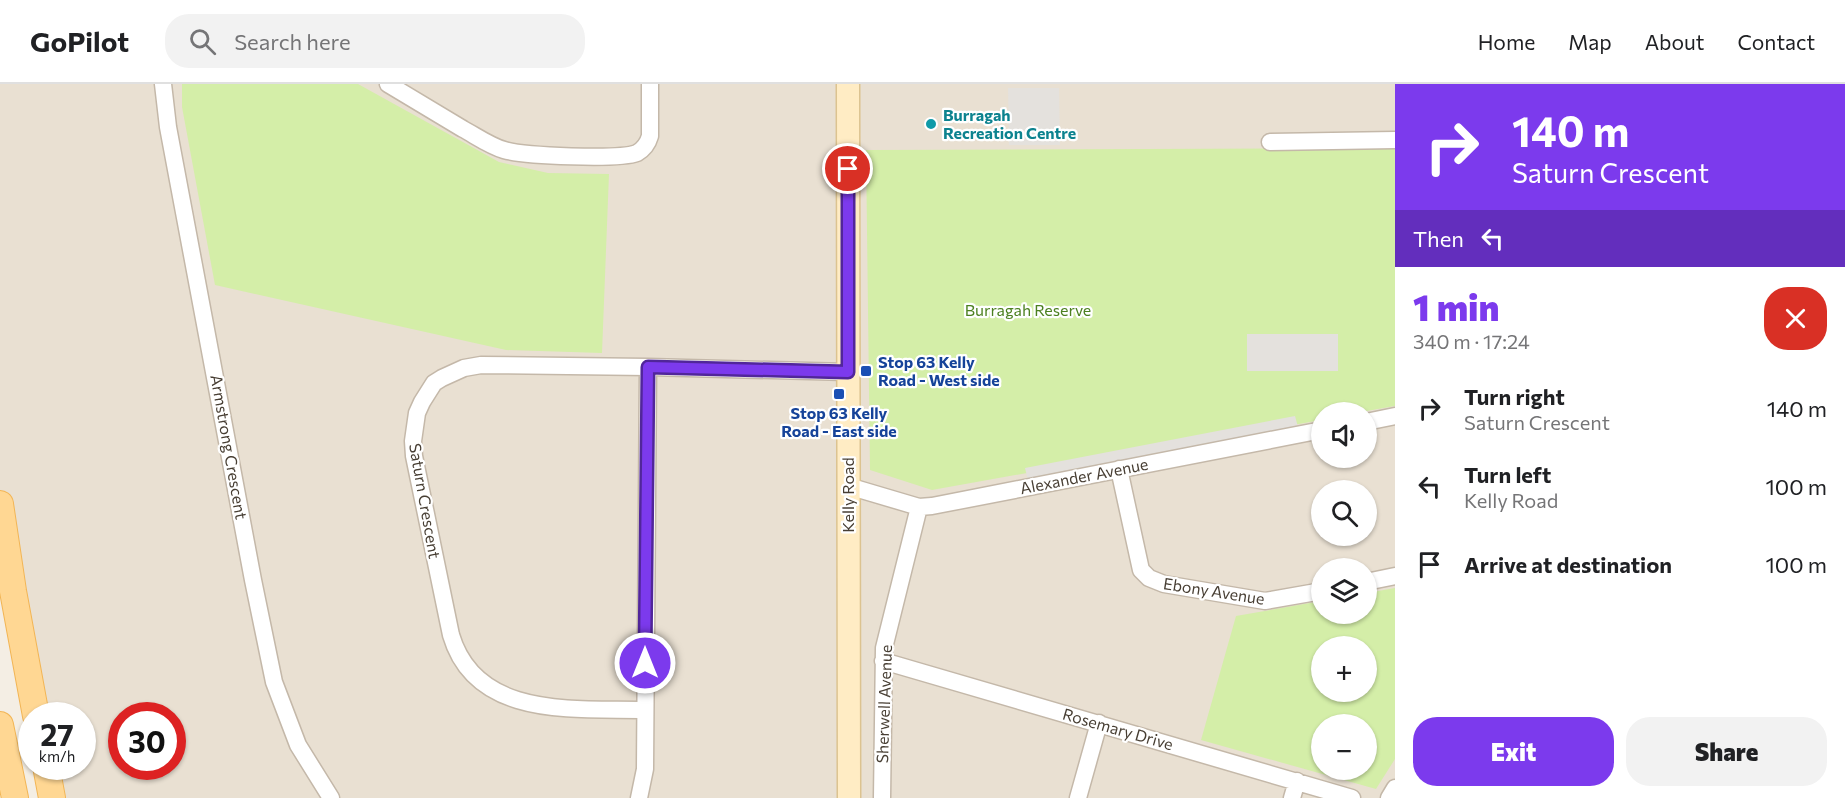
<!DOCTYPE html>
<html lang="en">
<head>
<meta charset="utf-8">
<style>
  body { margin:0; font-family:Commissioner,sans-serif; background:#f2f2f2; color:#202124; height:100vh; display:flex; flex-direction:column; font-size:22px; white-space:nowrap }
  * { box-sizing:border-box; margin:0 }
  p { font-size:20px; color:#757577 }
  .icon { flex:none; width:33px; height:33px; fill:none; stroke:currentColor; stroke-width:2; stroke-linecap:round; stroke-linejoin:round }
  .map { position:relative; flex:1; overflow:hidden }
  .panel { display:flex; flex-direction:column; background:#fff; width:450px }
  .panel>* { flex:none }
  .banner { background:#7c3aed; color:#fff; overflow:hidden }
  .controls { position:absolute; left:1311px; top:318px; display:grid; gap:12px }
  .controls a { display:grid; place-items:center; width:66px; height:66px; border-radius:50%; background:#fff; box-shadow:0 2px 4px #0004; font-size:30px }
  .speed { position:absolute; left:18px; top:618px; display:flex; gap:12px; font-size:30px; font-weight:700; text-align:center }
  .speed>* { display:grid; place-content:center; width:78px; height:78px; border-radius:50%; background:#fff; box-shadow:0 2px 4px #0004; line-height:1 }
  .speed small { font-size:15px; font-weight:400 }
  .speed .limit { border:9px solid #d22; background:#fff; color:#111 }
  .pin { position:absolute; display:grid; place-items:center; width:51px; height:51px; color:#fff; margin:-26px; border:3px solid #fff; border-radius:50%; box-shadow:0 2px 6px #0007 }
  .me { position:absolute; width:66px; margin:-33px; rotate:0deg; stroke-linejoin:round; filter:drop-shadow(0 0 4px #0008) }
  .turn { display:flex; align-items:center; gap:21px; height:126px; padding:0 18px; font-size:27px }
  .turn .icon { width:78px; height:78px; stroke-width:2.5 }
  .turn b { display:block; font-size:42px; line-height:51px }
  .then { display:flex; align-items:center; height:57px; padding:0 18px; background:#0003; gap:12px; font-size:22px }
  .round { display:grid; place-items:center; flex:none; width:63px; height:63px; border-radius:24px; background:#f2f2f2 }
  .head { display:flex; align-items:center; justify-content:space-between; height:102px; padding:0 18px }
  h1 { font-size:36px; font-weight:800; line-height:45px; color:#7c3aed }
  .primary-button { display:flex; gap:12px; margin-top:auto; padding:12px 18px }
  .primary-button a { flex:1; height:69px; border-radius:24px; background:#7c3aed; color:#fff; font-size:24px; font-weight:800; line-height:69px; text-align:center }
  .primary-button a+a { background:#f2f2f2; color:#202124 }
  ul { padding:0; list-style:none }
  li { display:flex; align-items:center; gap:18px; height:78px; padding:0 18px }
  li div { flex:1 }
  li b { display:block; font-size:22px }
  li em { font-style:normal }
  header { display:flex; align-items:center; gap:36px; box-sizing:border-box; height:84px; padding:0 30px; background:#fff; border-bottom:2px solid #e0e0e0 }
  header strong { font-size:28px }
  nav { display:flex; gap:33px; margin-inline-start:auto; font-size:21px }
  .search { width:420px; height:54px; background:#f2f2f2; display:flex; align-items:center; gap:15px; box-sizing:border-box; padding:0 21px; border-radius:24px; color:#757577; font-size:22px }
  main { display:flex; flex:1; min-height:0 }
  .map>svg:first-child { display:block }
</style>
</head>
<body>
<header>
<strong>GoPilot</strong>
<div class="search"><svg class="icon" aria-label="search" viewBox="0 0 24 24"><circle cx="10" cy="10" r="6"/><path d="M15 15l6 6"/></svg>Search here</div>
<nav><a>Home</a><a>Map</a><a>About</a><a>Contact</a></nav>
</header>
<main>
<div class="map">
<svg width="1395" height="714" viewBox="0 0 1395 714">
  <rect width="100%" height="100%" fill="#f4eee4"/>
  <path fill="#e9e0d2" fill-rule="evenodd" d="M0,0h1395v714h-1343l-6,-31 36,-1v-50l-46,-1 -36,-211zM1322,328h44v46h-44zM1322,406h44v46h-44zM1322,484h44v46h-44zM1322,562h44v46h-44zM122,632h50v50h-50zM1322,640h44v46h-44z"/>
  <path fill="#d4eea8" fill-rule="evenodd" d="M182,0h176l141,78 49,11 61,1 -7,179 -96,-3 -291,-65 -33,-178z
    M1395,64v258l-34,6h-39l-1,8 -389,70 -62,-20 -4,-320z
    M1395,504v171l-19,30 -175,-49 35,-124 85,-15 1,13h44l1,-21zM1366,562v46h-44v-46zM1366,640v46h-44v-46z"/>
  <path fill="#e4e1dd" d="M1008,4h51l1,57h-51z
    M1247,250h91v37h-91z
    M1295,332l3,11 -270,53 -3,-12z"/>
  <g fill="none" stroke-linecap="round" stroke-linejoin="round">
    <g stroke="#c4b8a9" stroke-width="19">
      <path id="street" d="M163,0l5,43 85,453 21,102 24,63 33,53
        M388,0c25,15 50,30 75,45 13,7 27,17 41,21 20,6 115,10 133,3 7,-4 11,-10 13,-17v-52
        M1270,58l125,-2
        M1366,338l29,-6
        M1119,385l22,101 8,8 15,6 101,17 57,-10
        M848,402l71,21 13,-1 390,-76
        M1366,498l29,-6
        M883,577l469,137
        M645,626c-69,-2 -169,10 -194,-75l-37,-179 -1,-15 4,-28 5,-11 12,-19 8,-5 22,-10 17,-3 167,2 200,5
        M639,714l6,-29 3,-402
        M882,714l2,-150 35,-141
        M1078,714l21,-75
        M1292,714l5,-17
        M1389,714l6,-10"/>
    </g>
    <g stroke="#dcc390" stroke-width="25">
      <path id="secondary" d="M848,0l1,714"/>
    </g>
    <g stroke="#f2b555" stroke-width="28">
      <path id="primary" d="M0,420l13,87 23,125
        M0,641l15,73
        M46,682l6,32"/>
    </g>
    <use href="#street" stroke="#fff" stroke-width="16"/>
    <use href="#secondary" stroke="#ffecc4" stroke-width="22"/>
    <use href="#primary" stroke="#ffd793" stroke-width="26"/>
  </g>
  <g fill="none" stroke-linecap="round" stroke-linejoin="round">
    <g stroke="#51269a" stroke-width="15">
      <path id="route" d="M645,579l3,-296 200,5v-203"/>
    </g>
    <use href="#route" stroke="#7c3aed" stroke-width="10"/>
  </g>
  <circle fill="#0f9aa8" stroke="#fff" stroke-width="2" cx="931" cy="40" r="6"/>
  <g fill="#1a4fb4" stroke="#fff" stroke-width="2">
    <rect x="860" y="281" width="12" height="12" rx="3"/>
    <rect x="833" y="304" width="12" height="12" rx="3"/>
  </g>
  <g text-anchor="middle" stroke-width="4.5" stroke-linejoin="round" paint-order="stroke">
    <g font-size="16" font-weight="bold" fill="#0d838f" stroke="#fff" text-anchor="start">
      <text x="943" y="37">Burragah<tspan x="943" dy="18">Recreation Centre</tspan></text>
    </g>
    <g font-size="16" fill="#4c8020" stroke="#fff">
      <text x="1028" y="232">Burragah Reserve</text>
    </g>
    <g font-size="16" font-weight="bold" fill="#164399" stroke="#fff" text-anchor="start">
      <text x="878" y="284">Stop 63 Kelly<tspan x="878" dy="18">Road - West side</tspan></text>
      <text x="839" y="335" text-anchor="middle">Stop 63 Kelly<tspan x="839" dy="18">Road - East side</tspan></text>
    </g>
    <g font-size="16" fill="#473e33" stroke="#fff">
      <text transform="translate(229 363) rotate(80)" y="6">Armstrong Crescent</text>
      <text transform="translate(1084 392) rotate(-11)" y="6">Alexander Avenue</text>
      <text transform="translate(848 411) rotate(-90)" y="6">Kelly Road</text>
      <text transform="translate(425 417) rotate(80)" y="6">Saturn Crescent</text>
      <text transform="translate(1214 507) rotate(9)" y="6">Ebony Avenue</text>
      <text transform="translate(884 620) rotate(-88)" y="6">Sherwell Avenue</text>
      <text transform="translate(1118 645) rotate(16)" y="6">Rosemary Drive</text>
    </g>
  </g>
</svg>
<div class="controls">
<a><svg class="icon" aria-label="sound" viewBox="0 0 24 24"><path d="M4 9h4l5-4v14l-5-4H4zM17 9q2 3 0 6"/></svg></a>
<a><svg class="icon" aria-label="search" viewBox="0 0 24 24"><circle cx="10" cy="10" r="6"/><path d="M15 15l6 6"/></svg></a>
<a><svg class="icon" aria-label="layers" viewBox="0 0 24 24"><path d="M12 4l9 5-9 5-9-5zM3 14l9 5 9-5"/></svg></a>
<a>+</a>
<a>−</a>
</div>
<div class="speed"><div>27<small>km/h</small></div><div class="limit">30</div></div>
<div class="pin" style="left:848px;top:85px;background:#d93025"><svg class="icon" aria-label="arrive" viewBox="0 0 24 24"><path d="M6 21V4h12l-3 4 3 4H6"/></svg></div>
<svg class="me" style="left:645px;top:579px" viewBox="-20 -20 40 40"><circle r="17" fill="#7c3aed" stroke="#fff" stroke-width="3"/><path d="M0-11L8 9 0 5-8 9z" fill="#fff"/></svg>
</div>
<section class="panel">
<div class="banner">
<div class="turn"><svg class="icon" aria-label="right" viewBox="0 0 24 24"><path d="M7 20v-9h11M14 6l5 5-5 5"/></svg><div><b>140 m</b>Saturn Crescent</div></div>
<div class="then">Then<svg class="icon" aria-label="left" viewBox="0 0 24 24"><path d="M17 20v-9H6M10 6l-5 5 5 5"/></svg></div>
</div>
<div class="head"><div><h1>1 min</h1><p>340 m · 17:24</p></div><a class="round" style="background:#d93025;color:#fff"><svg class="icon" aria-label="close" viewBox="0 0 24 24"><path d="M6 6l12 12M18 6L6 18"/></svg></a></div>
<ul>
<li><svg class="icon" aria-label="right" viewBox="0 0 24 24"><path d="M7 20v-9h11M14 6l5 5-5 5"/></svg><div><b>Turn right</b><p>Saturn Crescent</p></div><em>140 m</em></li>
<li><svg class="icon" aria-label="left" viewBox="0 0 24 24"><path d="M17 20v-9H6M10 6l-5 5 5 5"/></svg><div><b>Turn left</b><p>Kelly Road</p></div><em>100 m</em></li>
<li><svg class="icon" aria-label="arrive" viewBox="0 0 24 24"><path d="M6 21V4h12l-3 4 3 4H6"/></svg><div><b>Arrive at destination</b></div><em>100 m</em></li>
</ul>
<div class="primary-button"><a>Exit</a><a>Share</a></div>
</section>
</main>
</body>
</html>
